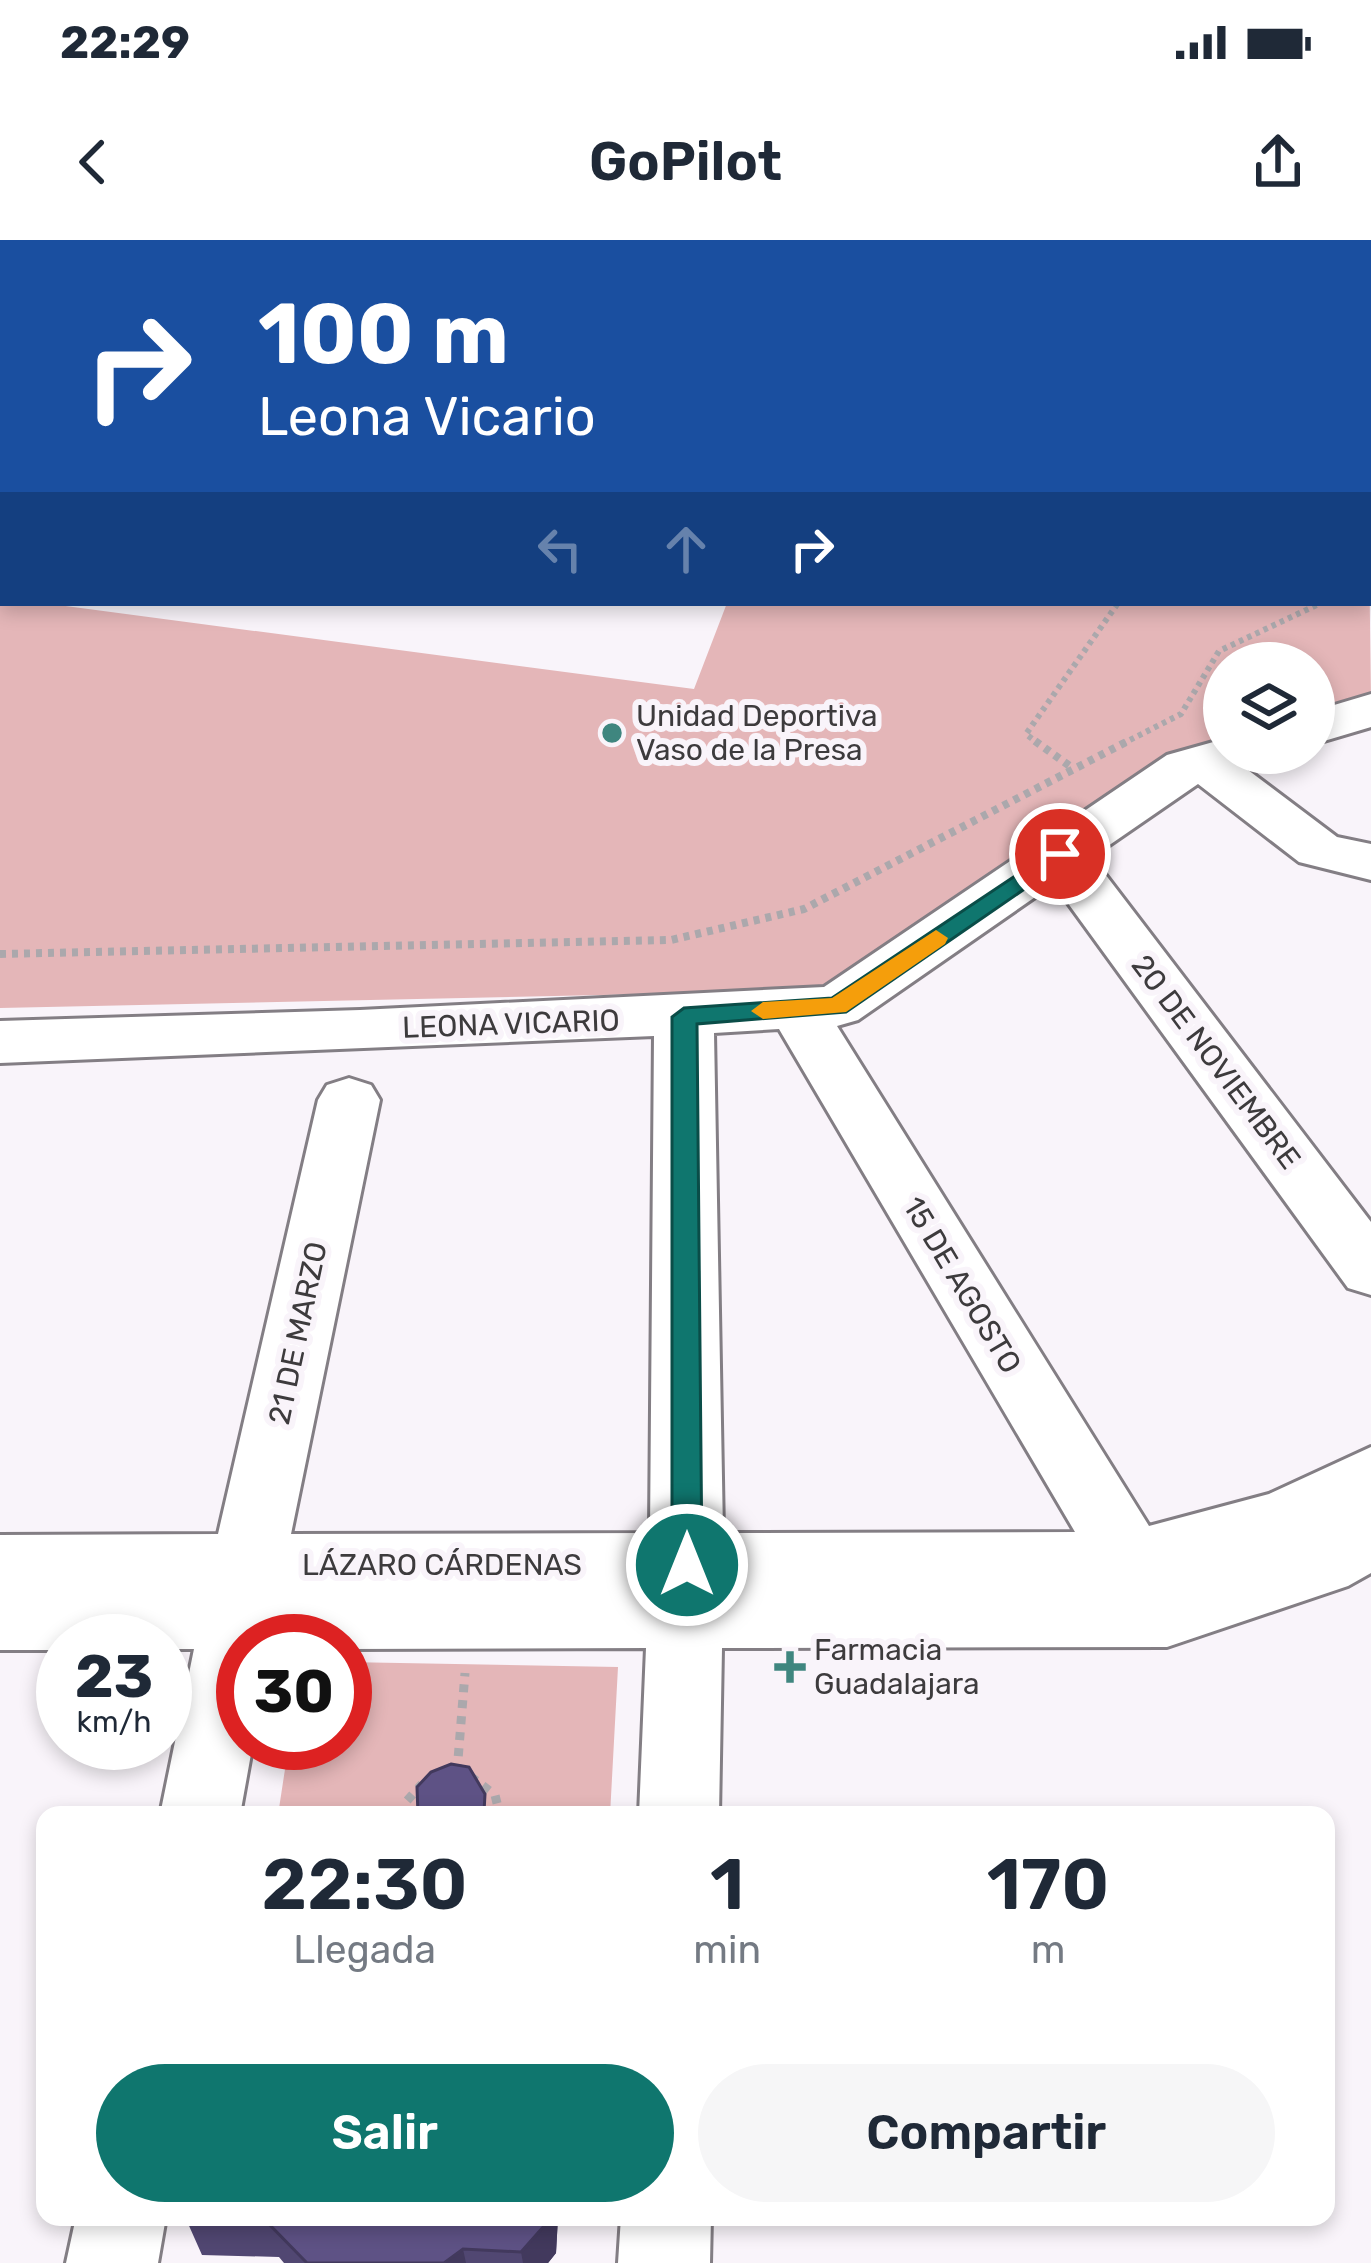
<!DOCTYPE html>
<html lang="es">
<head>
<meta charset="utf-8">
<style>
  body { margin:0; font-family:Rubik,sans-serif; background:#f6f6f7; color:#1f2937; height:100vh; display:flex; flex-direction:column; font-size:45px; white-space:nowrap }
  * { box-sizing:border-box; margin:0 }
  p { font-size:39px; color:#747a83 }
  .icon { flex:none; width:66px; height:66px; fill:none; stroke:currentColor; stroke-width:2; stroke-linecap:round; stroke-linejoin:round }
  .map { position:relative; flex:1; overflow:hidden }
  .sheet { position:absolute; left:36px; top:1566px; width:1299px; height:420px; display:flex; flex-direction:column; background:#fff; border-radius:24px; box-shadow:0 6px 18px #0003 }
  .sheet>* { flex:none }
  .hud { position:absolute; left:0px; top:0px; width:1371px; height:366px; box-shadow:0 6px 18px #0003; background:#1a4fa0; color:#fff; overflow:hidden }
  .controls { position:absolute; left:1203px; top:402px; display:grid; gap:24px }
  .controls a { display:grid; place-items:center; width:132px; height:132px; border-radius:50%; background:#fff; box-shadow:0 6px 18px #0003; font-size:60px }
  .speed { position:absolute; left:36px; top:1374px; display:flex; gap:24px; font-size:60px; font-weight:700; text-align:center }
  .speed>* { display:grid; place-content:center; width:156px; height:156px; border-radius:50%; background:#fff; box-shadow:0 6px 18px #0003; line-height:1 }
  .speed small { font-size:30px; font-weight:400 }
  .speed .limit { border:18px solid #d22; background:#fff; color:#111 }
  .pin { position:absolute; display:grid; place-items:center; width:102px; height:102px; color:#fff; margin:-51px; border:6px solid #fff; border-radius:50%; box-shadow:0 3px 12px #0007 }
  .me { position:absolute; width:132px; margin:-66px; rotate:0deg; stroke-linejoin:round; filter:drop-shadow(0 0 9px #0008) }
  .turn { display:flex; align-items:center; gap:42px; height:252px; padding:0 60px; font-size:54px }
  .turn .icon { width:156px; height:156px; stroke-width:2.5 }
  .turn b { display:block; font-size:84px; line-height:102px }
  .lanes { display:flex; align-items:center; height:114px; padding:0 60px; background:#0003; justify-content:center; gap:60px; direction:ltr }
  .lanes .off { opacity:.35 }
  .eta { display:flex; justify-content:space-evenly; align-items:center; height:204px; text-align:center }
  .eta b { font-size:72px; font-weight:600; line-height:84px }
  .action { display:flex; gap:24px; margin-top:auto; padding:24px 60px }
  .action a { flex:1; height:138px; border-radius:72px; background:#0f766e; color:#fff; font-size:48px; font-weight:600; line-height:138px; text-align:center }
  .action a+a { background:#f6f6f7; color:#1f2937 }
  .status { display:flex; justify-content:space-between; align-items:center; height:84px; padding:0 60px; background:#fff; direction:ltr }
  .status svg { height:33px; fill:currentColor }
  header { display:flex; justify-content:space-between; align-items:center; height:156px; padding:0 60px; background:#fff; font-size:54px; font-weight:600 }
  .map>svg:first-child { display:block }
</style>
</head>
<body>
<div class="status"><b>22:29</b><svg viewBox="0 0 49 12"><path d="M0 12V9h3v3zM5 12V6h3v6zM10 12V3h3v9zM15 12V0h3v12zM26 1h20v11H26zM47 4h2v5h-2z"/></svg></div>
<header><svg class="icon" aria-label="back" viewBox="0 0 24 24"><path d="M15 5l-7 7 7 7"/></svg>GoPilot<svg class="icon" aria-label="share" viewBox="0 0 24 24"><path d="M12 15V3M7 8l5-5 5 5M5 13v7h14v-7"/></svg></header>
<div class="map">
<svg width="1371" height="2023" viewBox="0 0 1371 2023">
  <rect width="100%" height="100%" fill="#f9f4fa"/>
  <path fill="#e4b6b8" d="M683,0h537l-537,3z
    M1368,227l3,233 -57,18v-55h-90v84l-392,243 -832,18v-411l3,6h40l651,86 33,-86h641z
    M345,1422l273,5 -8,148h-332l11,-72h56z"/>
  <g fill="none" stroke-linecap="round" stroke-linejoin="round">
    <g stroke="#837e84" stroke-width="6">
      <path id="minor" d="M0,38h3v26h-3z
        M1368,207l3,1v28l-3,-1z
        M0,240h3v28h-3z
        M1371,454v33l-57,17v-33z
        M1224,499v14h36l-16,14 93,70 34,7v36l-72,-18 -101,-78 -106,73 279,365v73l-23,-7 -294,-404 -196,136 -21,6 312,500 120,-32 102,-47v126l-23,13 -181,61 -445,1 -3,167h-80l7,-167 -301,1v-8h-102v102h10l-13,72h-80l34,-166h-29v-8h-102v9h-63v-115l218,-1 100,-434 9,-15 22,-7 22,7 9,15 -89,434 359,-1 4,-497 -654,27v-42l360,-11 464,-23 343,-232zM779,789l296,503 -352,1 -9,-500z
        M76,1977h90l-8,46h-92z
        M621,1977h90l-1,46h-92z"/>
    </g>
    <path stroke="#aba8ac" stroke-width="6" stroke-dasharray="4.5 4.5" stroke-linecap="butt" d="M1039,504l-13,-10 92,-131
      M1122,504l59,-30 38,-63 102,-48"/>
    <path stroke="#aba8ac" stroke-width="8" stroke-dasharray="6 6" stroke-linecap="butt" d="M1035,501l36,26
      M0,714l671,-14 133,-31 324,-168"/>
    <path stroke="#aba8ac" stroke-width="9" stroke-dasharray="8 8" stroke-linecap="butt" d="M457,1532l8,-99
      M470,1536l25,19 5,20
      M402,1575l2,-11 18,-20"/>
    <use href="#minor" fill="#fff" fill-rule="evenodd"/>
  </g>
  <path fill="#514772" d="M0,57h3v149h-3z
    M558,1977l-2,36 -8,10h-264l-5,-6 -77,-2 -16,-36z"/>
  <path fill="#42395d" d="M552,1977h6l-2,36 -8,10h-25l-2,-11z
    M463,2009l3,14h-22z"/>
  <path fill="#5e5285" stroke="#42395d" stroke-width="3" d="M0,57h3v104h-3z
    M451,1524l18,3 16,27 -1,18 -4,3h-62l-1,-28 14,-15z
    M186,1977h366l-31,35 -58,-3 -19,14h-137l-41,-42 -80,-2z"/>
  <path fill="#0f766e" stroke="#0a4d48" stroke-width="3" d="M1060,606l12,8 -4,5 -222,153 -149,12 5,541 -4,9 -11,4 -11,-4 -4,-9v-548l12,-9 148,-10z"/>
  <path fill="#f59e0b" d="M936,690l12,8 -3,6 -99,68 -83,7 -12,-8 12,-9 69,-4z"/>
  <g fill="#3f867f" stroke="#f9f4fa" stroke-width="4.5">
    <circle cx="612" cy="493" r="12"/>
    <path d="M784 1409h12v12h12v12h-12v12h-12v-12h-12v-12h12z"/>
  </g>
  <g text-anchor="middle" stroke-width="12" stroke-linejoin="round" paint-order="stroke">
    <g font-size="30" fill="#3d3b3d" stroke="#f9f4fa" text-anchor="start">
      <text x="636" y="486">Unidad Deportiva<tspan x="636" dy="34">Vaso de la Presa</tspan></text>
      <text x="814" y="1420">Farmacia<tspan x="814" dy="34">Guadalajara</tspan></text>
    </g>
    <g font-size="30" fill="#3d3b3d" stroke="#f9f4fa">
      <text transform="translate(511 784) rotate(-2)" y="10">LEONA VICARIO</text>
      <text transform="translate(1216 822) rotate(53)" y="10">20 DE NOVIEMBRE</text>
      <text transform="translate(962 1045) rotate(59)" y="10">15 DE AGOSTO</text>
      <text transform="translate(298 1093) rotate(-78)" y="10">21 DE MARZO</text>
      <text x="442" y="1335">LÁZARO CÁRDENAS</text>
    </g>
  </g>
</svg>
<div class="controls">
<a><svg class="icon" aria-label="layers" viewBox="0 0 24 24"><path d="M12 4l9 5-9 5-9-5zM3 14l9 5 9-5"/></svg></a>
</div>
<div class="speed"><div>23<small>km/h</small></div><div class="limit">30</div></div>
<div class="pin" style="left:1060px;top:614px;background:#d93025"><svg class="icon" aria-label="arrive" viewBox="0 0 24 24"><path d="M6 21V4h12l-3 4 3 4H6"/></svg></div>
<svg class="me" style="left:687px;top:1325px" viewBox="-20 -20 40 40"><circle r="17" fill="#0f766e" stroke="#fff" stroke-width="3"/><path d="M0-11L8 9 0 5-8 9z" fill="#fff"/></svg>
<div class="hud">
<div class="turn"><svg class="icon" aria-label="right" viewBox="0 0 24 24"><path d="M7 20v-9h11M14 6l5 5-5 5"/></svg><div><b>100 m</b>Leona Vicario</div></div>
<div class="lanes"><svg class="icon off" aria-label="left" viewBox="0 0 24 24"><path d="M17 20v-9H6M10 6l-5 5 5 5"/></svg><svg class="icon off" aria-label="ahead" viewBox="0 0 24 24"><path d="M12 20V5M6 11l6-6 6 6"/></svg><svg class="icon" aria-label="right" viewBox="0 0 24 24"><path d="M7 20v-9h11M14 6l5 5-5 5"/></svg></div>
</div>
<section class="sheet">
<div class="eta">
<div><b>22:30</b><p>Llegada</p></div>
<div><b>1</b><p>min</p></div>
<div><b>170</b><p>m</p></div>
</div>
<div class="action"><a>Salir</a><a>Compartir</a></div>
</section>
</div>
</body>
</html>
